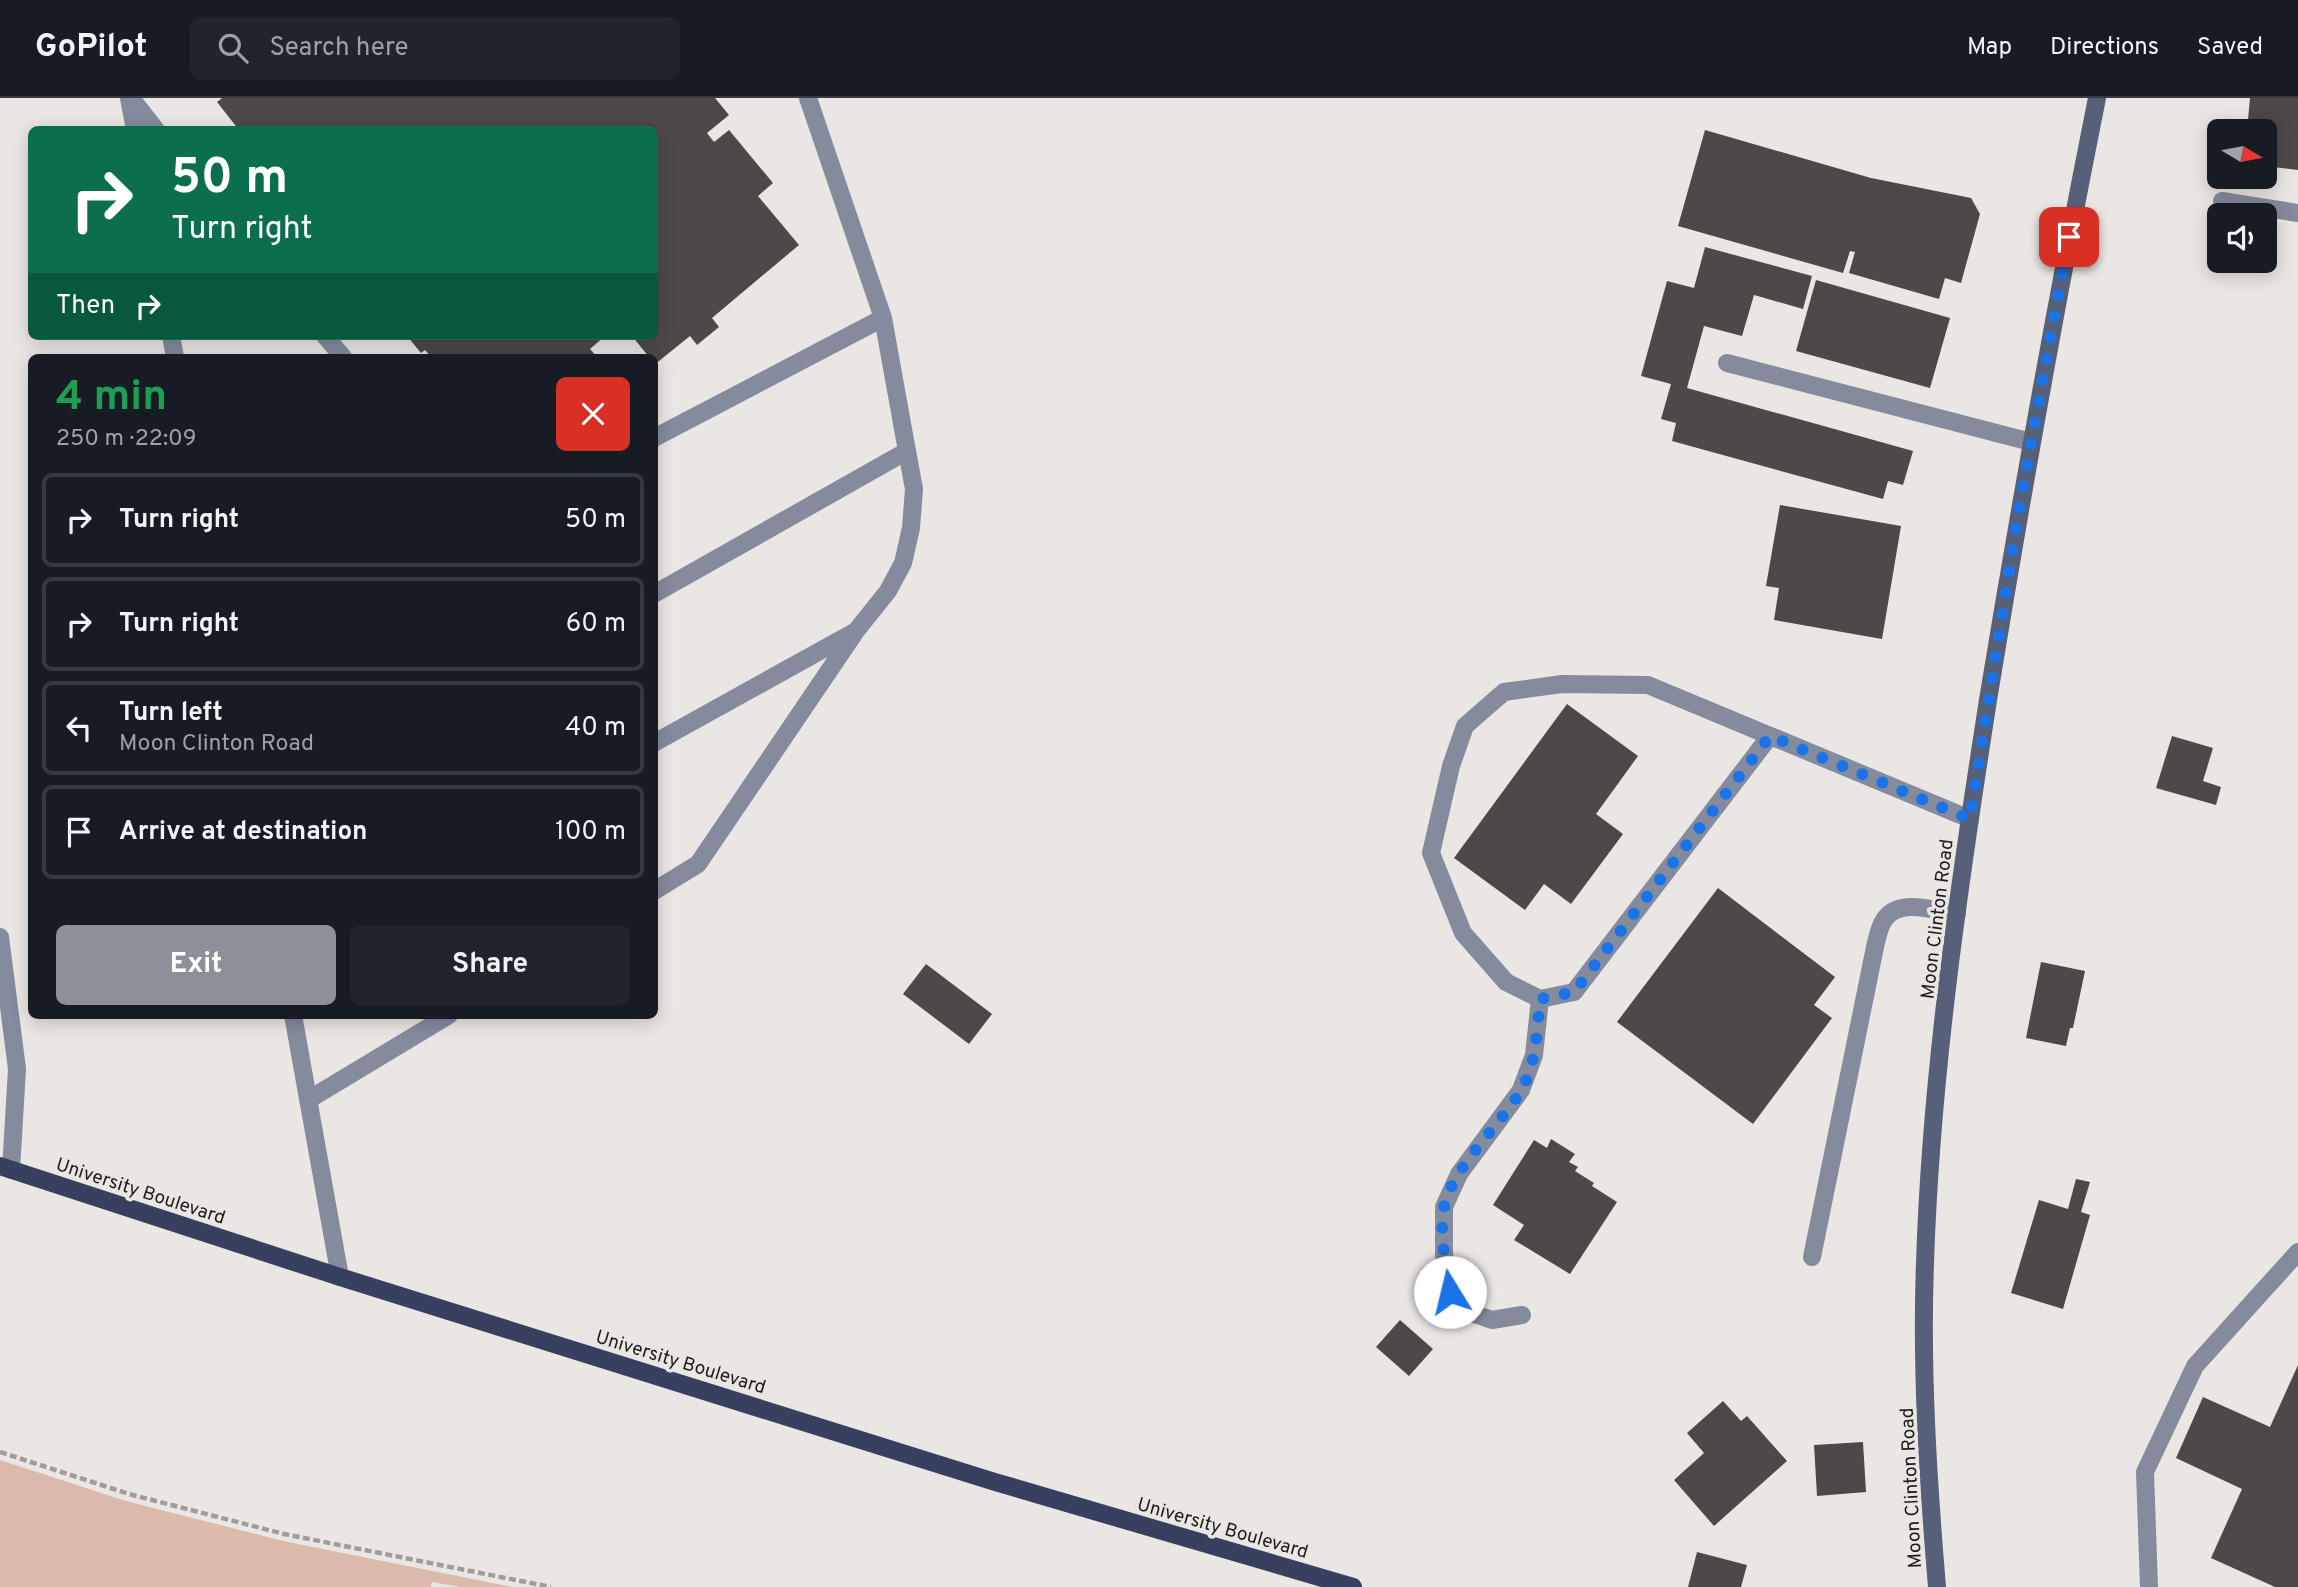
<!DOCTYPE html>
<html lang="en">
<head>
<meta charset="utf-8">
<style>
  body { margin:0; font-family:Overpass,sans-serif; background:#20242c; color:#f1f3f6; height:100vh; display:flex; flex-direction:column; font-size:26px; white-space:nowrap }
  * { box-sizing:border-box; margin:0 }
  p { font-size:23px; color:#9ea1a6 }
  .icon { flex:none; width:38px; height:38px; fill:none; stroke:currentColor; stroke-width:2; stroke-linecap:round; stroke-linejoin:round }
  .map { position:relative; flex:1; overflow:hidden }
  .side { position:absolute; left:28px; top:256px; width:630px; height:665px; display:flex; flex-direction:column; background:#171b24; border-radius:10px; box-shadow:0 4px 18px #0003 }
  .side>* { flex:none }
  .top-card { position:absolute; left:28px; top:28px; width:630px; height:214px; border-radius:10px; box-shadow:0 4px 18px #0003; background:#0b6e4f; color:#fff; overflow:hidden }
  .needle { width:46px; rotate:100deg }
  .tools { position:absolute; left:2207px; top:21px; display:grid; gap:14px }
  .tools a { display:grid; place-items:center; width:70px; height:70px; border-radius:10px; background:#171b24; box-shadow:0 4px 18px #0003; font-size:35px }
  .pin { position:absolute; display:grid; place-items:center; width:60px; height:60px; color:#fff; margin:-30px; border-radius:14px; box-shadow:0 4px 10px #0006 }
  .me { position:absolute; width:77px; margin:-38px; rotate:351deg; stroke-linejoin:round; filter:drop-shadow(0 0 5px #0008) }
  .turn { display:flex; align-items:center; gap:24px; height:147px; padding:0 28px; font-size:32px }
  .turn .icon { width:91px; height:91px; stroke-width:2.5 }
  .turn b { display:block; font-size:49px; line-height:60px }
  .then { display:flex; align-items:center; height:66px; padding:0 28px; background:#0003; gap:14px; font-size:26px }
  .round { display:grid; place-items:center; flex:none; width:74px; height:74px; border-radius:10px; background:#20242c }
  .headline { display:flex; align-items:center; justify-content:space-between; height:119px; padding:0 28px }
  h1 { font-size:42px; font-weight:700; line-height:52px; color:#1e9e55 }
  .primary-button { display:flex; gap:14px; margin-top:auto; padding:14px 28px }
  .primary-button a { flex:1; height:80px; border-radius:10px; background:#8c9099; color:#fff; font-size:28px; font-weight:700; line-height:80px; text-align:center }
  .primary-button a+a { background:#20242c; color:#f1f3f6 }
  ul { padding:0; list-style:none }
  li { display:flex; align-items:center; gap:21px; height:94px; margin:0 14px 10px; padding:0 14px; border:4px solid #363941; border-radius:10px }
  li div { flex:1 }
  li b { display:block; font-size:26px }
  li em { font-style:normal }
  header { display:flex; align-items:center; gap:42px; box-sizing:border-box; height:98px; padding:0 35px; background:#171b24; border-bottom:2px solid #363941 }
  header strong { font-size:33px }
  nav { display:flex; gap:38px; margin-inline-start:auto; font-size:24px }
  .search { width:490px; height:63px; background:#20242c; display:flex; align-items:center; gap:18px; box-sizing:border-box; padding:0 24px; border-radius:10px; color:#9ea1a6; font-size:26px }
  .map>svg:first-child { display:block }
</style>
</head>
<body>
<header>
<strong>GoPilot</strong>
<div class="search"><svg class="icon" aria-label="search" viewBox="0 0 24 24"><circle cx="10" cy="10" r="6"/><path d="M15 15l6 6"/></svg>Search here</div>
<nav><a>Map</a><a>Directions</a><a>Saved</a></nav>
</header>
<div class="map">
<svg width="2298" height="1489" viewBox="0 0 2298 1489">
  <rect width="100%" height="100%" fill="#eae6e4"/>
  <path fill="#dbb9ad" d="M0,1362l126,41 157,40 230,46h-53l-28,-5 -1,5h-431z"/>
  <path fill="#4d4948" d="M222,0h493l14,17 -22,18 7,9 15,-12 44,53 -15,13 41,49 -87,73 7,9 -22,18 -7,-9 -36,29v-8h-5l-17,-21h22v-206h-415l-22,-28z
    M2250,0h48v72l-34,-4v-35h-17z
    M1705,32l166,48 100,20 9,16 -19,69 -16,-5 -6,21 -90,-26 6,-21 -5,-1 -7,22 -165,-47z
    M1705,149l107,29 -9,33 -49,-14 -12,41 -38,-10 -17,62 226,63 -10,34 -15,-4 -5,18 -211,-58 4,-18 -15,-4 10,-35 -30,-8 26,-95 27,7z
    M1816,182l134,38 -20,70 -134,-37z
    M407,238h198l-15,13 7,8h-166l-6,-7 -4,3z
    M1780,407l121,21 -19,113 -108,-19 5,-32 -13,-2z
    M1567,606l71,52 -42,58 27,20 -52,70 -27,-20 -19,26 -71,-52z
    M2172,638l41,12 -10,33 18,6 -5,18 -60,-17z
    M1718,790l117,89 -21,28 18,13 -79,106 -136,-102z
    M2041,864l44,9 -12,57h-3l-4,18 -40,-8z
    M926,866l66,50 -23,30 -66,-50z
    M1551,1041l24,15 -6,8 9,5 -3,4 19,12 -2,3 25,16 -47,72 -56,-34 10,-15 -31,-20 41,-65 13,8z
    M2076,1081l14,3 -9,30 9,3 -27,94 -52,-16 28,-93 29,9z
    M1400,1222l33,29 -24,27 -33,-29z
    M2298,1267v222h-23l-64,-29 31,-69 -66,-31 27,-61 67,30z
    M1723,1303l18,20 6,-5 40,45 -73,65 -40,-46 30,-27 -17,-20z
    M1863,1344l3,50 -49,4 -3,-51z
    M1697,1454l50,13 -6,22h-53z"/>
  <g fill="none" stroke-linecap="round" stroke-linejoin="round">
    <path stroke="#9f9c9a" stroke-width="4.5" stroke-dasharray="7 3.5" stroke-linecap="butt" d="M0,1354l129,42 155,40 267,53"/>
    <path stroke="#848b9d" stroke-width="18" d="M129,0l6,32
      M131,0l25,32
      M808,0l75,220
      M2222,103l76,12
      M171,238l4,21
      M325,238l18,21
      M1727,265l304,79
      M654,340l229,-120 24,133 -253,143
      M1770,638l-196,256 -34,7 -34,-17 -43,-49 -32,-80 20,-87 14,-40 39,-34 58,-8 86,1 322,134
      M654,645l202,-112 32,-40 15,-28 8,-35 3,-39 -7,-38
      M654,793l44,-27 156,-230
      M293,917l47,262
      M308,1002l141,-85
      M1812,1159l63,-310c2,-8 4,-20 9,-27 15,-23 51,-9 73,-6
      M1522,1217l-30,5 -29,-10 -13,-18 -6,-38v-47l15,-33 62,-84 13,-35 6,-56
      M2149,1489l-4,-115 50,-106 103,-114"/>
    <path stroke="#848b9d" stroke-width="18" d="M0,839l17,132 -6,101"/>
    <path stroke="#576079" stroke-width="18" d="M1937,1489c-9,-108 -16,-216 -12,-324 6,-189 34,-377 63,-563 33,-201 69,-402 109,-602"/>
    <path stroke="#37415f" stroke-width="18" d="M0,1068l340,111 655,205 358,105"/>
  </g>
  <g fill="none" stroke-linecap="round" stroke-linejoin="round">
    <path stroke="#1a73e8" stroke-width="12" stroke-dasharray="0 21.6" d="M1450,1194c-4,-23 -11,-61 -6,-85 7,-37 56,-82 76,-115 17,-27 17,-63 20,-93l34,-7 196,-256 200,83 50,-316 49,-266"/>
  </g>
  <g text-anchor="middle" stroke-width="7" stroke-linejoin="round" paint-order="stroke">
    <g font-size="19" fill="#1d1c1b" stroke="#eae6e4">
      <text transform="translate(1936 821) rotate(-83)" y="7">Moon Clinton Road</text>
      <text transform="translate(141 1092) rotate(18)" y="7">University Boulevard</text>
      <text transform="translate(681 1263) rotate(17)" y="7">University Boulevard</text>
      <text transform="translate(1910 1390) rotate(-93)" y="7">Moon Clinton Road</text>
      <text transform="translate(1223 1429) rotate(16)" y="7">University Boulevard</text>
    </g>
  </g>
</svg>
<div class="tools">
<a><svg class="needle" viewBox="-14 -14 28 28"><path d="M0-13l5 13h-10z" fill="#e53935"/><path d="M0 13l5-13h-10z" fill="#9ea1a6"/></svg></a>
<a><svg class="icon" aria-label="sound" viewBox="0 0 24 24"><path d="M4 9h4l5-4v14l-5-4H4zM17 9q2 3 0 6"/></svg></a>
</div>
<div class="pin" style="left:2069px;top:139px;background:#d93025"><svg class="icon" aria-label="arrive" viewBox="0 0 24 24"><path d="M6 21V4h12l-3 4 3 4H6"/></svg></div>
<svg class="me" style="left:1450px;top:1194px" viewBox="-20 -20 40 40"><circle r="19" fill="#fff"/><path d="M0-13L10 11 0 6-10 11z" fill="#1a73e8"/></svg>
<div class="top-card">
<div class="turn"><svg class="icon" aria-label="right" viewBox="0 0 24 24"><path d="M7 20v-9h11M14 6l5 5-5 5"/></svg><div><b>50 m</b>Turn right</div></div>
<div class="then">Then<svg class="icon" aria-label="right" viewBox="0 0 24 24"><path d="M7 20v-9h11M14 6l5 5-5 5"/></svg></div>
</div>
<section class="side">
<div class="headline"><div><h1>4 min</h1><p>250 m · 22:09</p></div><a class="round" style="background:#d93025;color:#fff"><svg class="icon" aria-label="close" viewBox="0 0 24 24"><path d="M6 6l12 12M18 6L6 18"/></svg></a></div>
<ul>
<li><svg class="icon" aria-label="right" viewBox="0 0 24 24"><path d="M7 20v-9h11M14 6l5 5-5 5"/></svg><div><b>Turn right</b></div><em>50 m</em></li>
<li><svg class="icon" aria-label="right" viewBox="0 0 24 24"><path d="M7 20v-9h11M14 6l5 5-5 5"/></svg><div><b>Turn right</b></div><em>60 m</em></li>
<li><svg class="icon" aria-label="left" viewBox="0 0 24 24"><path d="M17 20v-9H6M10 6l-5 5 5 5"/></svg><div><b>Turn left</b><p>Moon Clinton Road</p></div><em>40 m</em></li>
<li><svg class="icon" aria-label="arrive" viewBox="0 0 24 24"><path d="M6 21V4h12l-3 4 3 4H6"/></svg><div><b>Arrive at destination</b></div><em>100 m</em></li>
</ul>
<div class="primary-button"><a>Exit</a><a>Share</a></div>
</section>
</div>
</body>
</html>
